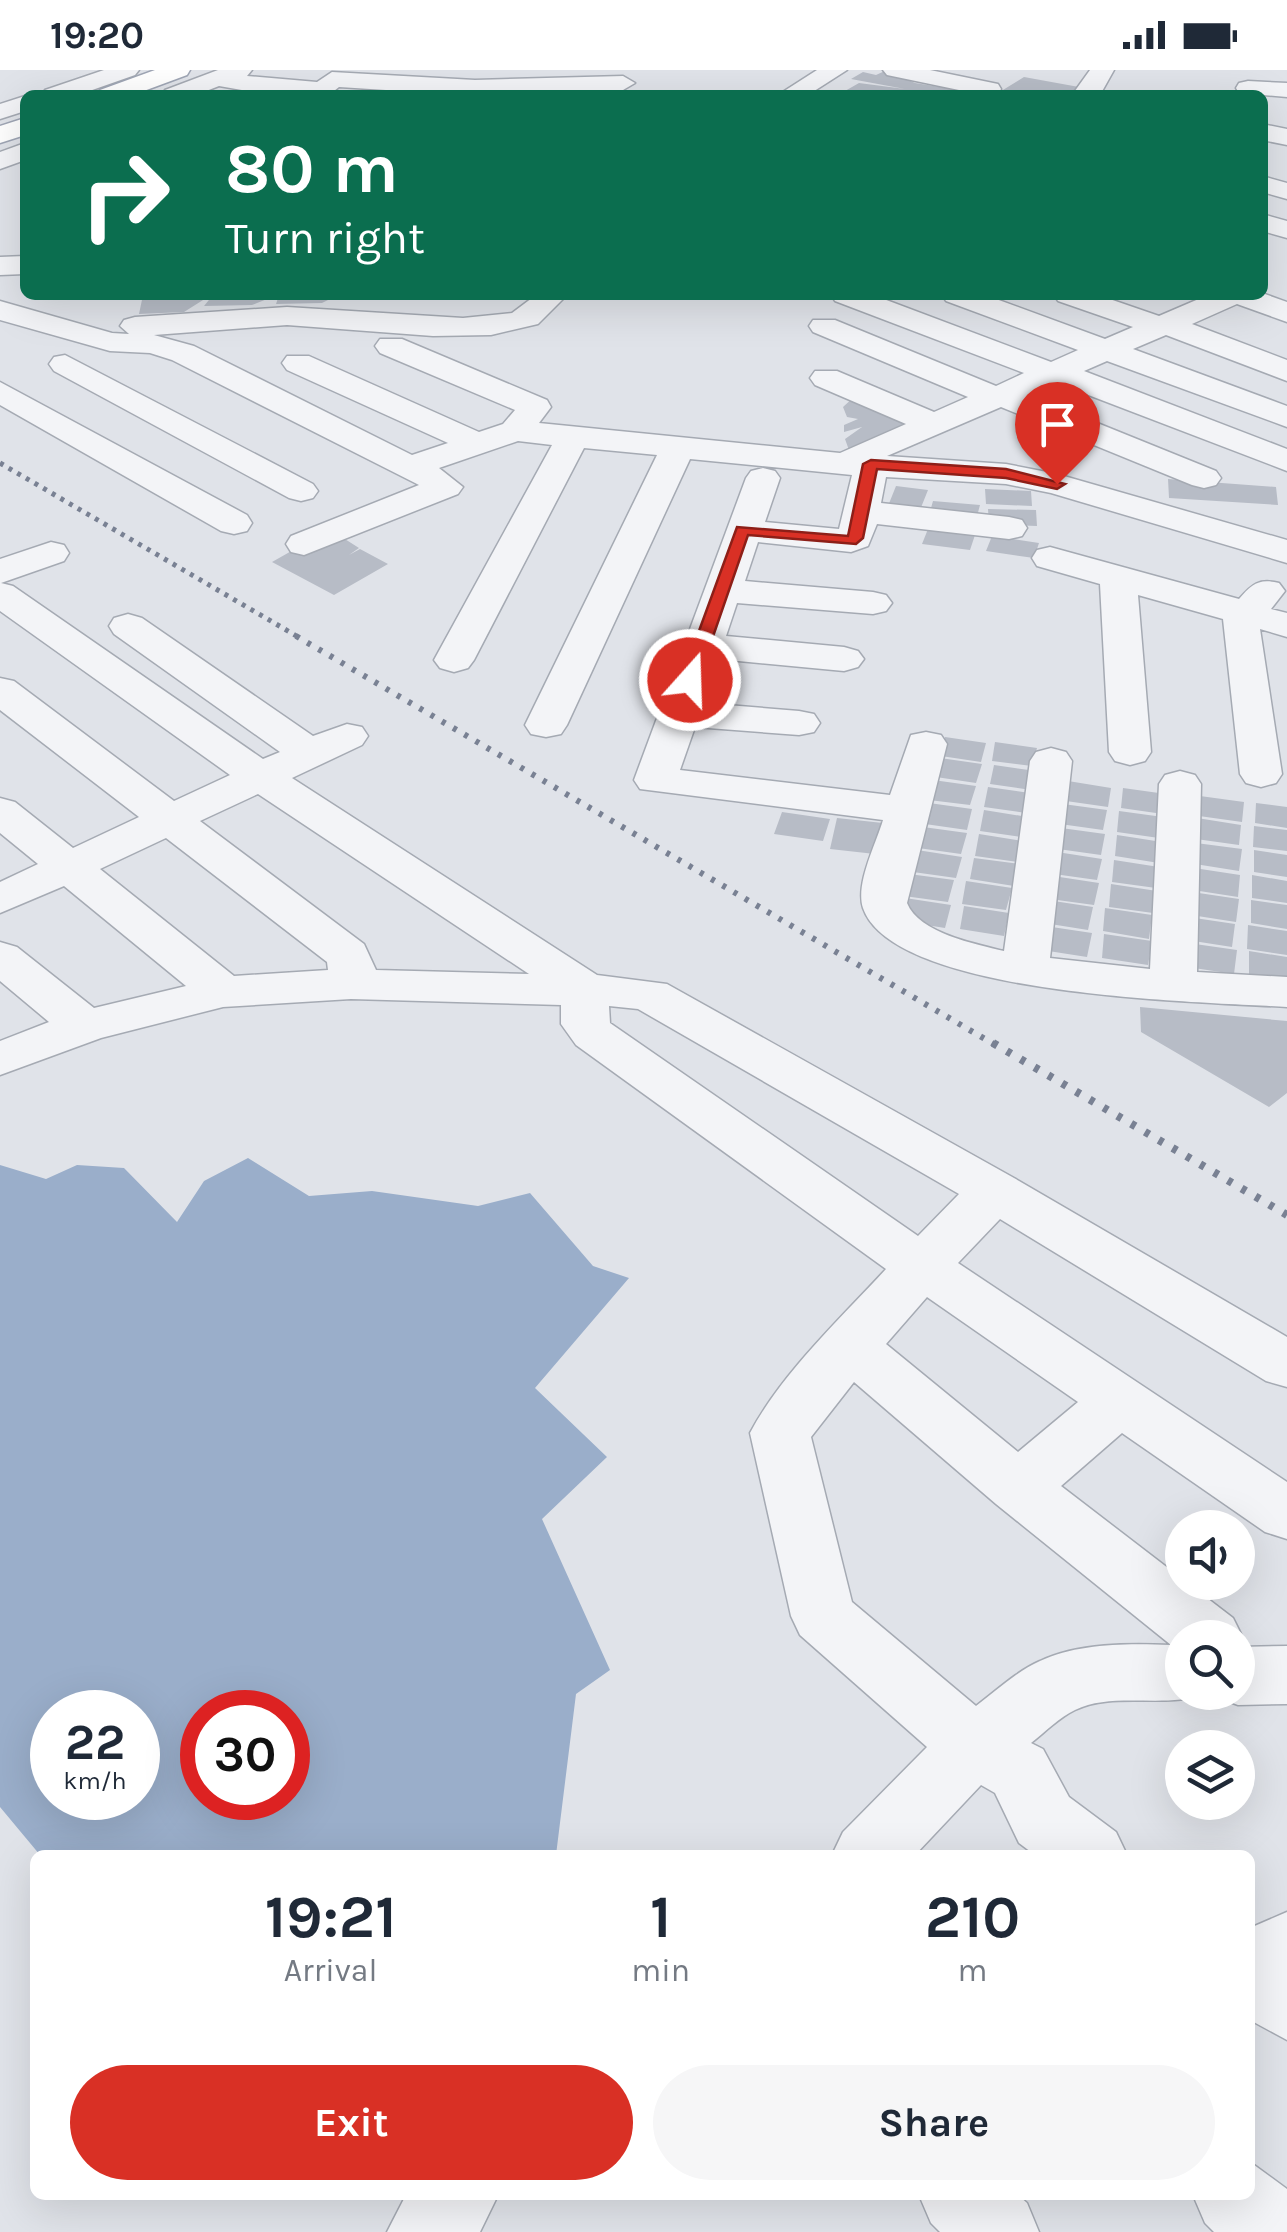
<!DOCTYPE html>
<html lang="en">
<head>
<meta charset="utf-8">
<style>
  body { margin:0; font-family:Karla,sans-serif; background:#f6f6f7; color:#1f2937; height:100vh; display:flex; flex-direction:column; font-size:38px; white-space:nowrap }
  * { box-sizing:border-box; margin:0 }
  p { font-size:32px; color:#747a83 }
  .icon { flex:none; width:55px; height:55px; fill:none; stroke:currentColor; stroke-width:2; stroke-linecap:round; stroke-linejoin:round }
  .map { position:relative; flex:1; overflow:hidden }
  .details { position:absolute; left:30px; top:1780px; width:1225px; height:350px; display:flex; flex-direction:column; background:#fff; border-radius:15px; box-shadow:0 10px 40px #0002 }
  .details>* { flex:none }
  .guide { position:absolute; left:20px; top:20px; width:1248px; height:210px; border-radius:15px; box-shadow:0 10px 40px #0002; background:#0b6e4f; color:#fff; overflow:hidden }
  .fabs { position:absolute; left:1165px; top:1440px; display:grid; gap:20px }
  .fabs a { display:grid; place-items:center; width:90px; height:90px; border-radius:50%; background:#fff; box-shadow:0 10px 40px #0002; font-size:50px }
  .speed { position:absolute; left:30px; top:1620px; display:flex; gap:20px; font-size:50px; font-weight:700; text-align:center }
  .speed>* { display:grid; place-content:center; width:130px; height:130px; border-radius:50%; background:#fff; box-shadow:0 10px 40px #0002; line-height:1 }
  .speed small { font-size:25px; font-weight:400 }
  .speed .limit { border:15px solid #d22; background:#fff; color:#111 }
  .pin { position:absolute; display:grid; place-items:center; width:85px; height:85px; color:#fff; margin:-102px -42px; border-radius:50% 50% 50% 0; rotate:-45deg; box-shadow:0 0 10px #0007 }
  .pin .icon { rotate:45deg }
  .me { position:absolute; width:110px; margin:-55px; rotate:20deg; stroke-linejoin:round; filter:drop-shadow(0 0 8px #0008) }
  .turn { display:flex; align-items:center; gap:35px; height:210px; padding:0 40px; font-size:45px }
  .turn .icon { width:130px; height:130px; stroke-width:2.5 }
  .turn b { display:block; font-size:70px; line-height:85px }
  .eta { display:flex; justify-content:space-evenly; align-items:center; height:170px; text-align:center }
  .eta b { font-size:60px; font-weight:700; line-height:70px }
  .cta { display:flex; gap:20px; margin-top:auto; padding:20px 40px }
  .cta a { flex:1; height:115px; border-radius:60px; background:#d93025; color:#fff; font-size:40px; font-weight:700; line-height:115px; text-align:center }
  .cta a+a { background:#f6f6f7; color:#1f2937 }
  .status { display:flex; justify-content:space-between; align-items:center; height:70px; padding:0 50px; background:#fff; direction:ltr }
  .status svg { height:28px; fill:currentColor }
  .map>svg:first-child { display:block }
</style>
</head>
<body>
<div class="status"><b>19:20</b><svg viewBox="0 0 49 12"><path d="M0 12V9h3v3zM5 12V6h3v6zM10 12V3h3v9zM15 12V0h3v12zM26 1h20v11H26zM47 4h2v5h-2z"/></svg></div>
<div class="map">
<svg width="1287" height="2162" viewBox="0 0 1287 2162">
  <rect width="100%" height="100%" fill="#e0e3e9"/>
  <path fill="#9aaeca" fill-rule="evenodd" d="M248,1088l61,38 63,-5 106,15 52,-13 63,73 36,12 -94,110 72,69 -65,62 68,151 -34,24 -20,161h-516l-40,-48v-642l46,14 31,-14 47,3 53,54 27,-41zM52,1642h86v86h-86zM202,1642h86v86h-86z"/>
  <path fill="#b7bcc6" d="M887,0l28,13 37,6 8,-5 22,5 -10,6 -56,-3 -5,3h-73l21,-12 46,6 -54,-10 12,-7 13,3z
    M1024,7l55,10 -13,8 -68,-2z
    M143,225h68l-27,17 -45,2z
    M213,225h64l-25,10 -48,1z
    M279,225h59l-16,8 -46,1z
    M855,326l64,26 -69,31 -5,-14 17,-12 -18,5v-7l14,-6 -11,-2 -4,-10z
    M1168,409l108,8 2,18 -109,-7z
    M896,416l32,4 -8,20 -32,-4z
    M985,419l46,2 1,15 -46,-2z
    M933,431l47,4 -4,15 -47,-5z
    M988,439l48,1 1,16 -48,-2z
    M928,459l47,6 -5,15 -48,-6z
    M337,464l22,14 -10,7 11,-6 28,15 -54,31 -62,-33 23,-13z
    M992,466l47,7 -5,15 -48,-7z
    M945,667l41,6 -5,19 -40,-6z
    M995,672l42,6 -5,18 -40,-5z
    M940,688l42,6 -6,19 -40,-6z
    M994,695l42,6 -5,19 -41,-6z
    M933,710l43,6 -6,19 -41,-5z
    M1068,711l43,7 -3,19 -42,-6z
    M988,717l42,6 -4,20 -42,-6z
    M1123,718l43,6 -3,20 -42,-6z
    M1200,726l44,6 -2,20 -43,-6z
    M929,733l43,6 -5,21 -42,-6z
    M1256,733l31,4v21l-32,-5z
    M1063,734l44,6 -4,20 -43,-6z
    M984,740l44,7 -6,20 -42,-6z
    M1119,741l44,6 -4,21 -42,-6z
    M782,742l48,7 -7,22 -49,-7z
    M837,748l55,6 -17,30 -45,-5z
    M1197,748l44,7 -2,20 -43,-6z
    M1254,756l33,4v21l-34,-4z
    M923,757l44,6 -6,21 -43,-6z
    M1061,758l44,6 -4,21 -43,-6z
    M979,764l44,7 -5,21 -43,-6z
    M1117,765l45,7 -3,21 -44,-7z
    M1196,773l46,6 -3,22 -44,-7z
    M917,780l45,7 -6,21 -43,-6z
    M1254,780l33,5v22l-33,-5z
    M1057,782l45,7 -5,21 -43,-6z
    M974,788l45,6 -5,22 -44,-7z
    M1114,790l45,7 -3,21 -44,-6z
    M1194,798l46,7 -2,22 -45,-7z
    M909,804l45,6 -6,22 -44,-6z
    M1252,805l35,6v22l-35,-5z
    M1053,806l46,7 -5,22 -44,-6z
    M966,811l46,7 -6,22 -44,-6z
    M1111,814l46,7 -4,22 -44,-6z
    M1192,822l47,7 -3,23 -45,-7z
    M905,828l46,7 -6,23 -44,-7z
    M1047,830l46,7 -5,23 -44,-7z
    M1251,830l36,5v24l-36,-6z
    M964,836l45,7 -5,23 -44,-7z
    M1105,838l47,7 -3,24 -46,-8z
    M1188,847l47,7 -3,23 -45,-7z
    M1248,855l39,6v24l-40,-6z
    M1045,856l47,7 -5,24 -45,-7z
    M1104,864l48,7 -4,24 -46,-7z
    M1188,873l49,7 -3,24 -47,-7z
    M1249,881l38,6v25l-38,-6z
    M1140,937l147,14v72l-18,14 -128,-75z"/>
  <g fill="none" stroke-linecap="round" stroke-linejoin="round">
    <g stroke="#a5aab3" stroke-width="3">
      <path id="minor" d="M104,0h35l-4,5 -57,20h-36l3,-5z
        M218,0h34l-5,6 70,6 15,-10 143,8 148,-4 12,7 -12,7 -159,5 -125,-8 -10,8h-59l-51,-9 -23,9h-34l3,-5z
        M817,0h30l-39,25h-30z
        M883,0h47l68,14 3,5 -3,5 -15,1 -96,-20z
        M1090,0h24l-14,25h-28z
        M1248,11l39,2v14l-48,-4 -3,-5 3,-5z
        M25,26v15l-25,8v-15z
        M1262,54l25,5v16l-25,-5z
        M25,73v17l-25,9v-17z
        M1262,106l25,7v16l-25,-7z
        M1262,144l25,7v17l-25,-7z
        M25,186v18l-25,1v-18z
        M1262,223l25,9v20l-50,-18 -45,20 95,36v21l-121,-46 -33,14 154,57v21l-180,-66 -23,10 203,78v22l-230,-88 -29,12 188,76 5,7 -5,7 -12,3 -12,-3 -191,-78 -114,49 119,8 51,10 230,66v23l-236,-70 -45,-9 -120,-7 -5,26 128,14 13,3 5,8 -5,8 -13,3 -132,-15 -9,22 -17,6 -93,-10 -13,39 128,11 13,3 6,8 -6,8 -13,3 -136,-11 -11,33 118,11 14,4 6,8 -6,8 -14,4 -126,-12 -15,44 96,8 15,3 6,9 -6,9 -15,3 -104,-8 -15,43 210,25 21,-60 15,-3 15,3 6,9 -40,159c12,30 68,41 97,48l26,-190 6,-9 15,-4 15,4 6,9 -22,197 100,11 9,-185 6,-9 15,-4 15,4 6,9 -4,188 90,5v30c-83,-5 -393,-10 -424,-99 -8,-24 13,-64 20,-88l-243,-31 -6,-9 112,-302 5,-7 12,-3 12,3 5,7 -15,44 74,7 13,-54 -162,-16 -123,266 -6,9 -15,3 -15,-3 -6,-9 132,-270 -73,-7 -110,212 -6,8 -14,4 -14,-4 -6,-8 118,-215 -34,-4 -79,27 24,19 -5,7 -154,61 -13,-3 -5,-8 5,-8 128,-51 -247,-125 -22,-7 -40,-2 -110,-31v-19l112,32 17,1 -9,-8 4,-6 11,-3 152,-10 176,11 49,-5 24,-18h31l-29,29 -47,11 -58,1 -146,-11 -133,10 40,11 218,109 36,-12 -161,-73 -5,-7 5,-7h22l170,76 24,-8 12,-14 -135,-57 -5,-7 5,-7h22l145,61 4,7 -12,16 301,30 66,-29 -91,-39 -5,-7 5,-7h22l97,41 34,-15 -155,-65 -4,-6 4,-6h22l161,66 28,-13 -189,-72 -4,-6h42l178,67 27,-12 -132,-49 -4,-6h43l120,44 28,-12 -75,-26 -4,-6h44l61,21 49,-21z
        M65,285l248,129 5,7 -5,7 -12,3 -12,-3 -235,-127 -5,-7 5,-7z
        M0,312l247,133 5,8 -5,8 -13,3 -13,-3 -221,-126z
        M51,472l13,3 5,8 -5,8 -63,22 12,3 250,173 17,-7 -166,-118 -5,-8 5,-8 14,-4 14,4 171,118 34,-12 15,3 6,9 -6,9 -70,33 305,197 70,9 347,194 273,159v50l-21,-6 -266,-162 -42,44 329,219v57l-22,-7 -143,-99 -61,53 172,132 10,20 -5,9 49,-1v58l-49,1 -24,-9 -1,-4h25v-54h-56v54l23,2c-40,15 -92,-3 -130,16 -15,7 -30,22 -44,33l12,6 26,48 47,35 11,23h-92l-16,-12 -24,-50 -14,-8 -66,70h-83l11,-23 84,-85 -127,-112 -9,-19 -41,-183c31,-59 91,-115 136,-164l-310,-224 -15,-21v-19l-210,-6 -128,8 -122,31 -101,37v-34l49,-19 -49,-41v-39l17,5 77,61 92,-22 -122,-100 -64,27v-31l38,-18 -38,-31v-35l15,4 58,46 66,-31 -139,-107v-32l14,3 160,120 56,-26 -230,-164v-52zM258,724l271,180 -153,-4 -12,-26 -164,-123zM166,768l161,124 1,8 -94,6 -134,-107zM609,936l29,3 321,185 -41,42 -308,-213zM927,1227l151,105 -60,50 -132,-108zM854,1312l142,122 175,141c-42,-2 -93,-2 -131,16 -23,10 -44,30 -64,45l-124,-104 -41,-165z
        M1050,477l189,52c13,-15 20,-21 40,-16l6,8 -14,18 16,4v24l-27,-8 22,145 -6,9 -15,4 -15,-4 -6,-9 -17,-155 -85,-24 13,157 -6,9 -15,4 -15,-4 -6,-9 -9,-168 -63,-18 -5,-8 5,-8z
        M1287,1842v128l-37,-20v-92z
        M1250,2092l37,27v43h-73l-9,-9 -12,-28h57z
        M406,2125h92l-18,37h-93z
        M919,2125h99l9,8 12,29h-99l-9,-9z"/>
    </g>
    <g stroke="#9fa6b5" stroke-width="3">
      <path id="major" d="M155,0h35l-3,5 -54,20h-37l4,-5z
        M25,48v17l-25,8v-17z"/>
    </g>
    <use href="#minor" fill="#f3f4f7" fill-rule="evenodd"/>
    <use href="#major" fill="#fff" fill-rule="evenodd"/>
    <path stroke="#798193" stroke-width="5" stroke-dasharray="4 6" stroke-linecap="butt" d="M0,393l300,175"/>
    <path stroke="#798193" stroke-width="6" stroke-dasharray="4 9" stroke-linecap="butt" d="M296,566l701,410"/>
    <path stroke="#798193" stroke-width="8" stroke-dasharray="5 11" stroke-linecap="butt" d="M993,973l294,172"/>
  </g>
  <path fill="#d93025" stroke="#8d1f18" stroke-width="2.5" d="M871,390l135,9 59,15 -8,5 -51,-11 -129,-9 -14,69 -7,6 -108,-9 -50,145 -15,3 -2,-3 56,-153 111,9 15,-72z"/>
</svg>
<div class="fabs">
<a><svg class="icon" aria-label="sound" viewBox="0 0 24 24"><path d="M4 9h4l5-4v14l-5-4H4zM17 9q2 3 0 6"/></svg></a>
<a><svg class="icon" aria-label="search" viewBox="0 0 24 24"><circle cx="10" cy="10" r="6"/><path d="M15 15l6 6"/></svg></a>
<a><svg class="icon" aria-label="layers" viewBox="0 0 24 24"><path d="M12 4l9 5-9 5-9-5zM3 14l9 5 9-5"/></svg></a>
</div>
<div class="speed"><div>22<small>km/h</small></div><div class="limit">30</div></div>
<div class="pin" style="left:1057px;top:414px;background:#d93025"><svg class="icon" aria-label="arrive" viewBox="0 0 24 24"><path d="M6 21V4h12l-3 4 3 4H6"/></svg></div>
<svg class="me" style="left:690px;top:610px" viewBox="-20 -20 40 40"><circle r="17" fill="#d93025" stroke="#fff" stroke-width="3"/><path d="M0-11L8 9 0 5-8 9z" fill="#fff"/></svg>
<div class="guide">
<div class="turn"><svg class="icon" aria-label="right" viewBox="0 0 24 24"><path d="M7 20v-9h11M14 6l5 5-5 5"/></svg><div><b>80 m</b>Turn right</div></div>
</div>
<section class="details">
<div class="eta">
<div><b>19:21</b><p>Arrival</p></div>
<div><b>1</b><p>min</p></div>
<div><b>210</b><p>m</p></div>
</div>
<div class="cta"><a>Exit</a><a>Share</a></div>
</section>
</div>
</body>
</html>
